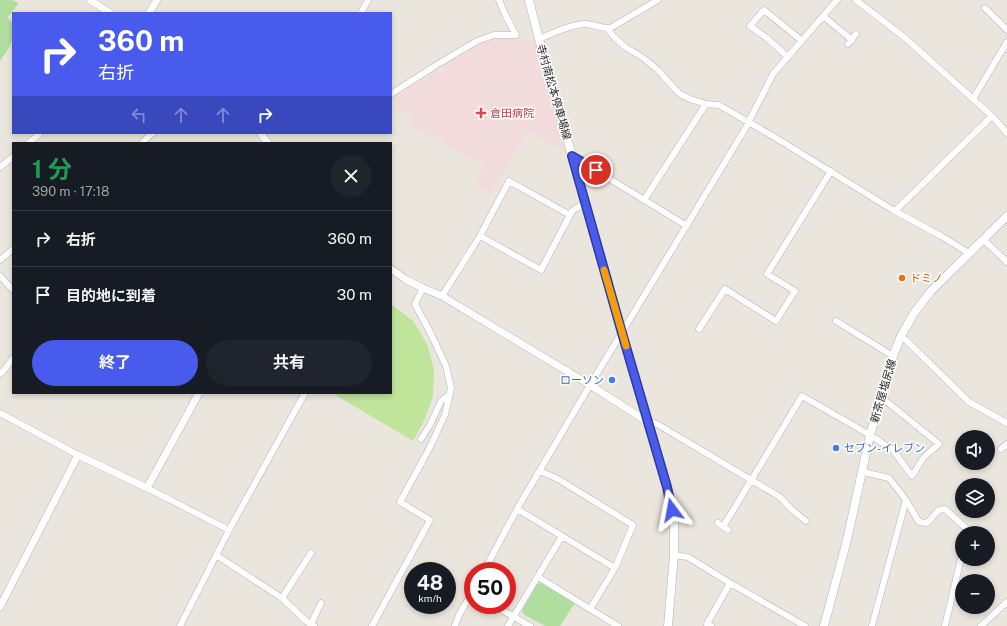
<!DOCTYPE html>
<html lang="ja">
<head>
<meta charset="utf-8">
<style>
  body { margin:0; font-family:"Public Sans","Noto Sans JP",sans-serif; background:#20242c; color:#f1f3f6; height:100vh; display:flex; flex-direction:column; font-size:15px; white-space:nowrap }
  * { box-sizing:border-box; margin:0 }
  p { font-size:13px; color:#9ea1a6 }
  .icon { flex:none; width:22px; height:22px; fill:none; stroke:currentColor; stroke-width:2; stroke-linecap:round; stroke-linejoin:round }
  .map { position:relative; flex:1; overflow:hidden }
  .side { position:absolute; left:12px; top:142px; width:380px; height:252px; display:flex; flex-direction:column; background:#171b24; border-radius:0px; box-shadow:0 2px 6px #0003 }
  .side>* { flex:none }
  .banner { position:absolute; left:12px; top:12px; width:380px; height:122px; border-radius:0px; box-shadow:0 2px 6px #0003; background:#495bed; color:#fff; overflow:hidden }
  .controls { position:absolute; left:955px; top:430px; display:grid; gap:8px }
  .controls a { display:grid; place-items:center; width:40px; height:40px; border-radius:50%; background:#171b24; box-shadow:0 2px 6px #0003; font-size:20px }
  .speed { position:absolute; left:404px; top:562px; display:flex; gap:8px; font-size:20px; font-weight:700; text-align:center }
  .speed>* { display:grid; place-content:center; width:52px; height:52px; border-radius:50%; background:#171b24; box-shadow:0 2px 6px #0003; line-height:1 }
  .speed small { font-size:10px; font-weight:400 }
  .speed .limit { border:6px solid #d22; background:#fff; color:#111 }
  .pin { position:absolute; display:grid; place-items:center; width:34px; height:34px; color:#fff; margin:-17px; border:2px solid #fff; border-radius:50%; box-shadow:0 1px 4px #0007 }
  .me { position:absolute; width:44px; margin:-22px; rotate:347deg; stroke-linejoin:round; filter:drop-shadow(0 0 3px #0008) }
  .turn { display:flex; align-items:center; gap:14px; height:84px; padding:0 20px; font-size:18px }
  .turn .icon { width:52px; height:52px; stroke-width:2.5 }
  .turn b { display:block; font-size:28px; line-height:34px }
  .lanes { display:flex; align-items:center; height:38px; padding:0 20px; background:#0003; justify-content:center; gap:20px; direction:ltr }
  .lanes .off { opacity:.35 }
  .round { display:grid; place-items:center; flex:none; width:42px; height:42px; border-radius:21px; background:#20242c }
  .head { display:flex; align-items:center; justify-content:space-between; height:68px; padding:0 20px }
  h1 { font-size:24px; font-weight:700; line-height:30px; color:#1e9e55 }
  .action { display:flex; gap:8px; margin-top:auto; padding:8px 20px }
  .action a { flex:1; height:46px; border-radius:24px; background:#495bed; color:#fff; font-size:16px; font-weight:700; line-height:46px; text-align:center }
  .action a+a { background:#20242c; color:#f1f3f6 }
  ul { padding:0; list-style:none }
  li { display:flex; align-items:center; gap:12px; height:56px; padding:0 20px; border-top:1px solid #363941 }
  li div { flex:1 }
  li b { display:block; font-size:15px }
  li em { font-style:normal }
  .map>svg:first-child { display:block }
</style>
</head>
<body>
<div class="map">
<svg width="1007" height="626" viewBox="0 0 1007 626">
  <rect width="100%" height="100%" fill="#ebe6dd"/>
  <path fill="#f1dcdb" d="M517,37l19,6 30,110 -38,-22 -37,62 -16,-8 9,-20 -42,-21 2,-4 -7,-3h-3l-25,-10 5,-11 -14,-6 -7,-12 43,-27h3l1,4 5,-2 -2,-5 1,-3 43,-25 10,-2z"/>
  <path fill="#afde9e" d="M0,0h12l7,3 -12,15 6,5v15l-6,13 -7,10z
    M541,583l34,20 -15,23h-15l-22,-12 -1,-4 15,-26z"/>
  <path fill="#bfe49a" d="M391,304l22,17 14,23 7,25 -1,27 -9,25 -11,20 -81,-48h59z"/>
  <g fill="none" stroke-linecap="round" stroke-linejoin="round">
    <g stroke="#b1b2bd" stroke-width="7">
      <path id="minor" d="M856,0l48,37 88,79 15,17
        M985,8l22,22
        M361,13l7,-13
        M823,16l29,24
        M608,29l6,8 11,10 17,10 16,13 16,18 6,6 10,5 16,5 13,1 57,33 117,72 48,26 28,17
        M539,39c12,-5 35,-16 48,-15 9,1 17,6 25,3l46,-27
        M848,44l8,-10
        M788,57l-20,-18 -18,-13 14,-16 37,30
        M391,94l47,-30 39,-23 17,-6h22l-11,-21 -6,-14
        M973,99l34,-57
        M29,143l11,-10
        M142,143l6,-6 5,-4
        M572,156l115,70
        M0,167l13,-10
        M644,200l62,-96
        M895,211l97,-95
        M480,236l61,34 31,-59 13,-8
        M983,239l24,23
        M0,260l13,-11
        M0,276l13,14
        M442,296l38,-60 29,-55 61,34
        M836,321l57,35
        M699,329l26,-40 51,32 19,-30 -28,-17 64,-103
        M901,337l5,3 63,62 38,21
        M0,374l5,-5 8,-11
        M0,413l78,42
        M648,422l9,2 123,73 12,13 14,11
        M421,439l9,-14 11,-24 9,-7
        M1001,449l6,-5
        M540,471l18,8 75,46 -18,43 -25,41 28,17
        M863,472l26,6 17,22 13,22 8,1 12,-13 6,-1 22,20v4
        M147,488l82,42
        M517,509l45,27
        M718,523l10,7
        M723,527l79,-131 68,39 23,15 19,26 12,-19 15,-13 -58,-47
        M216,555l66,43 24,23 8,5
        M674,555l14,2 42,26 75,43
        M484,571l33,-62 73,-124 155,-256 28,-55 64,-74
        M538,577l52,32
        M282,598l29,-45
        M493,605l37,21
        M311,624l10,-21
        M180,626l49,-96 76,-137
        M372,626l58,-106 -30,-18 29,-53 16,-34 6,-27 -5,-22 -15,-32 -16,-30 8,-16
        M455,626l4,-11 14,-24
        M508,626l54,-90 53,32
        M711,626l-4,-2 23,-41
        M872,626l34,-126
        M945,626l17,-72
        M981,626l26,-24"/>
    </g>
    <g stroke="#b1b2bd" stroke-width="8">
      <path id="tertiary" d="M90,0l20,13
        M149,13l8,-13
        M260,133l8,10
        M391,269l14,10 18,9 19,8 148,89 58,37
        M0,607l78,-152 69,33 52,-95"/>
    </g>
    <g stroke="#b1b2bd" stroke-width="9">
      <path id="secondary" d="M529,0l10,39 83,294 45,154 7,32v36l-6,71
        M824,626l23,-86 23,-105 23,-79 8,-20 13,-23 17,-22 76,-75"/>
    </g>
    <use href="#minor" stroke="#fff" stroke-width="6"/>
    <use href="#tertiary" stroke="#fff" stroke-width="7"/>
    <use href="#secondary" stroke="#fff" stroke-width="8"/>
  </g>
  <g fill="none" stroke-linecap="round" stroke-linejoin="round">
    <g stroke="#2f3b9a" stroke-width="10">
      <path id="route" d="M596,170l-24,-14 50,177 45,154 5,23"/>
    </g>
    <use href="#route" stroke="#495bed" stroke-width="7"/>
    <path stroke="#f59e0b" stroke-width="7" d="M604,270l22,76"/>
  </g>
  <path fill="#e0444e" stroke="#fff" stroke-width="1.5" d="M479 107h4v4h4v4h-4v4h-4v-4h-4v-4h4z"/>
  <circle fill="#e8710a" stroke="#fff" stroke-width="1.5" cx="902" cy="278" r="4"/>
  <g fill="#3f7fe0" stroke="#fff" stroke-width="1.5">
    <circle cx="612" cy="380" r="4"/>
    <circle cx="836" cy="448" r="4"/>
  </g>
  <g text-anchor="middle" stroke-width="3" stroke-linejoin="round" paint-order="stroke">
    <g font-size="11" fill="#2a2a2a" stroke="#fff">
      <text transform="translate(554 92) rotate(74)" y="4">寺村南松本停車場線</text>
      <text transform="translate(883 391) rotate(-74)" y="4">新茶屋塩尻線</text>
    </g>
    <g font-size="11" fill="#be3a42" stroke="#fff" text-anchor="start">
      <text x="490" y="117">倉田病院</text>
    </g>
    <g font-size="11" fill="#c56008" stroke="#fff" text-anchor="start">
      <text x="910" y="282">ドミノ</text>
    </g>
    <g font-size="11" fill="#366cbe" stroke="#fff" text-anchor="end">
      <text x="604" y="384">ローソン</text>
      <text x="844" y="452" text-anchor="start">セブン-イレブン</text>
    </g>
  </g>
</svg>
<div class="controls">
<a><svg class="icon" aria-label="sound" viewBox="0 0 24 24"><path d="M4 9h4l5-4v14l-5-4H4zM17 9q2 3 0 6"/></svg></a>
<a><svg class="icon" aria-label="layers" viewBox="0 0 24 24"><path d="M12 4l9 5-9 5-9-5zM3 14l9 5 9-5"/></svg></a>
<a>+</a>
<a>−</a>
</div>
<div class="speed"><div>48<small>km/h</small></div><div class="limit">50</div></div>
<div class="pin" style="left:596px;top:170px;background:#d93025"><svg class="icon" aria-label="arrive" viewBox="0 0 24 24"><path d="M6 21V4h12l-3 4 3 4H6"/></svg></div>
<svg class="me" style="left:672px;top:510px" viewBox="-20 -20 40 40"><path d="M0-17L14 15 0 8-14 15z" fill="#495bed" stroke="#fff" stroke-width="4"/></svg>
<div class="banner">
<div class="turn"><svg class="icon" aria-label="right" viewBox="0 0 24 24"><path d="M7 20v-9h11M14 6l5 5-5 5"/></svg><div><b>360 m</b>右折</div></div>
<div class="lanes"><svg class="icon off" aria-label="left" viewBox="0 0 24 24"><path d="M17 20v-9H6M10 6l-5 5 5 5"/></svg><svg class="icon off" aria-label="ahead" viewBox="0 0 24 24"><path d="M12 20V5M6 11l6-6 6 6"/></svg><svg class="icon off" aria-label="ahead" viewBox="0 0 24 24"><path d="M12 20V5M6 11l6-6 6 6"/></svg><svg class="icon" aria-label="right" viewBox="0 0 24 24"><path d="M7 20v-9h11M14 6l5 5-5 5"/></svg></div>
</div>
<section class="side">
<div class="head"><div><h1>1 分</h1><p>390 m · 17:18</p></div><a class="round"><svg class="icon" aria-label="close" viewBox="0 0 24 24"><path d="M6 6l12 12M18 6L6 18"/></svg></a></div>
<ul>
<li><svg class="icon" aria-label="right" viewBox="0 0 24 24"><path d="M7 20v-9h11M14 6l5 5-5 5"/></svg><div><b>右折</b></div><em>360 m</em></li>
<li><svg class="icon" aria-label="arrive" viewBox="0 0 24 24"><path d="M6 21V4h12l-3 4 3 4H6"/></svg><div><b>目的地に到着</b></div><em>30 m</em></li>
</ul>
<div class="action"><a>終了</a><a>共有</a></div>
</section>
</div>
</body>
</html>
